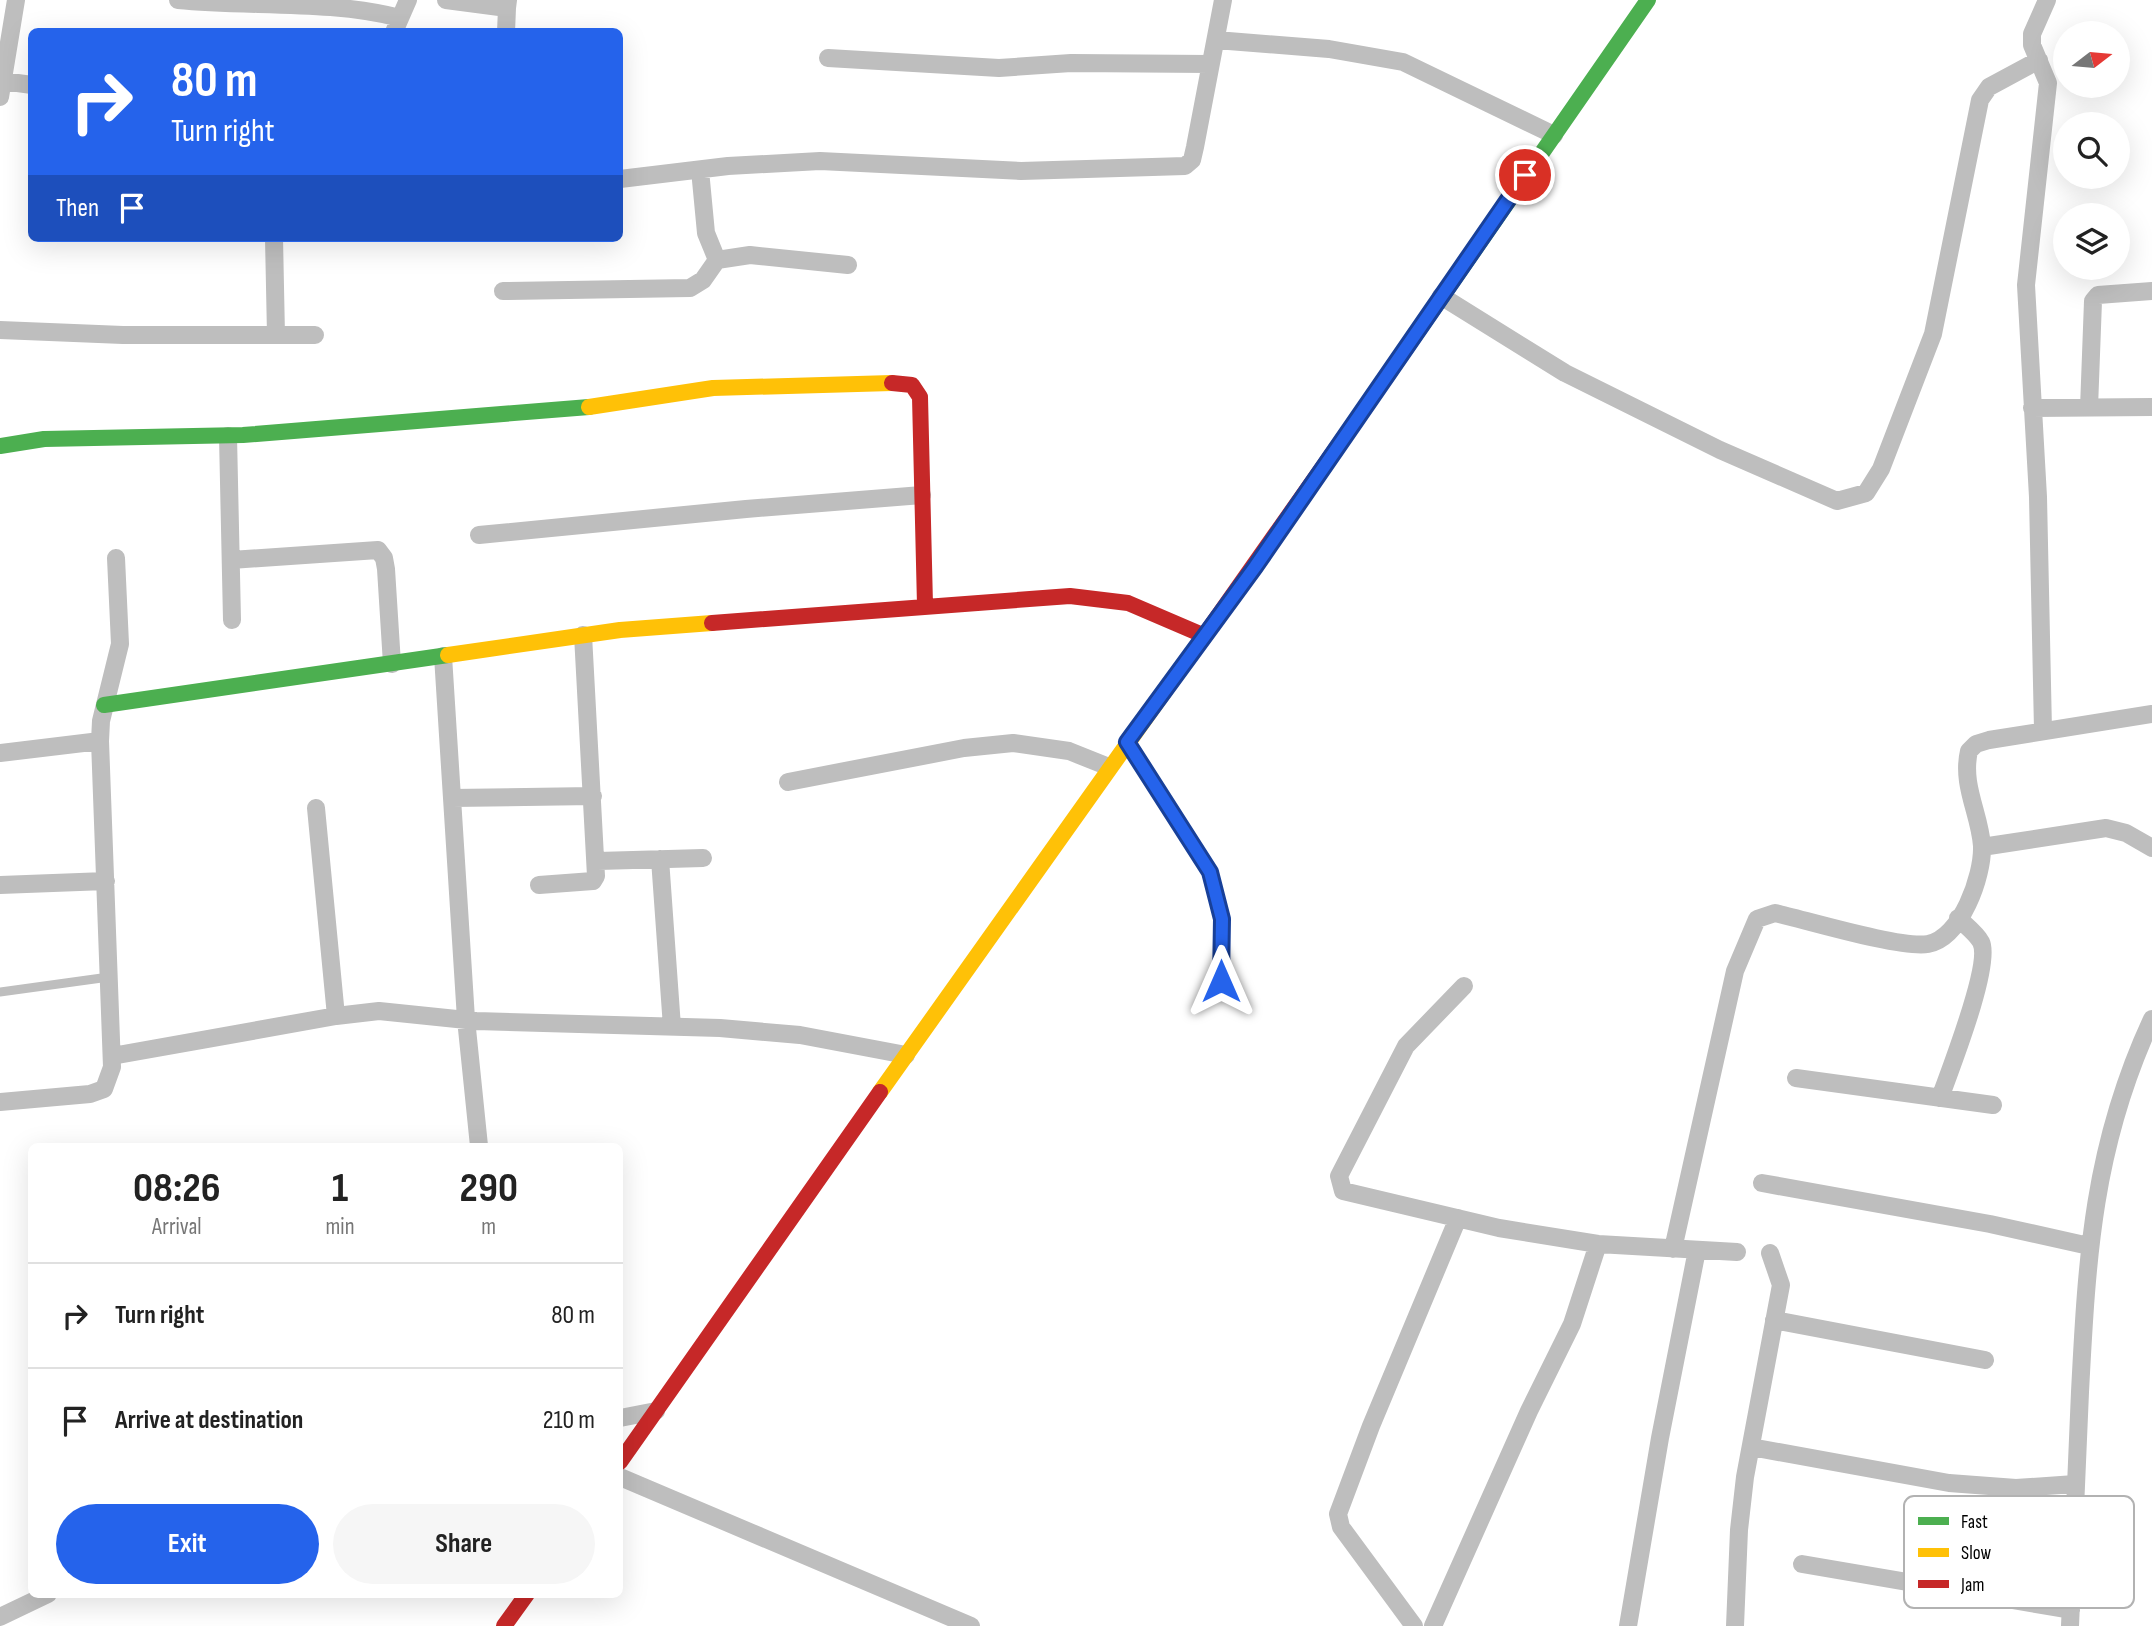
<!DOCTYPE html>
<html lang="en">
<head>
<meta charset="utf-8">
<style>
  body { margin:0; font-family:"Sofia Sans Condensed",sans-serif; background:#f6f6f6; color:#222; height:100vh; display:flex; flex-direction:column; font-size:26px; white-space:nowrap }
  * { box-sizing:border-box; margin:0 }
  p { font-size:23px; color:#767676 }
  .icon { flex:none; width:38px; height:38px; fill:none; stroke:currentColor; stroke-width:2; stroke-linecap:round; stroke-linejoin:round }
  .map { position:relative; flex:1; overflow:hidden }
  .panel { position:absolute; left:28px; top:1143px; width:595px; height:455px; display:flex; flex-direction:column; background:#fff; border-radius:10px; box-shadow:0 7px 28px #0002 }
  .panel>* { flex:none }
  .top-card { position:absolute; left:28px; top:28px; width:595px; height:214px; border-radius:10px; box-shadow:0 7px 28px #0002; background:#2563eb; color:#fff; overflow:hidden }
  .needle { width:46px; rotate:74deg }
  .controls { position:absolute; left:2053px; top:21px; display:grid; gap:14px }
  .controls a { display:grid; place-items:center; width:77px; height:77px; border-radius:50%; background:#fff; box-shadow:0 7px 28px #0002; font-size:35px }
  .pin { position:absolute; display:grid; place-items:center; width:60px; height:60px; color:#fff; margin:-30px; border:4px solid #fff; border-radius:50%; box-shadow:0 2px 7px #0007 }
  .me { position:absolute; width:77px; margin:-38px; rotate:0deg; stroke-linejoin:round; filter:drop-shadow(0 0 5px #0008) }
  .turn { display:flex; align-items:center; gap:24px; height:147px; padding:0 28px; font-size:32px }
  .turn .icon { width:91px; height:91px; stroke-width:2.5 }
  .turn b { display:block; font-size:49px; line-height:60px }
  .then { display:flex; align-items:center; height:66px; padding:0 28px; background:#0003; gap:14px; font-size:26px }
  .eta { display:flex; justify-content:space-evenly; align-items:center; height:119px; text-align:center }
  .eta b { font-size:42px; font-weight:700; line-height:49px }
  .action { display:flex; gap:14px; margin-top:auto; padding:14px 28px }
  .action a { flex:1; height:80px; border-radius:42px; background:#2563eb; color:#fff; font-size:28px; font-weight:700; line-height:80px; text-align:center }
  .action a+a { background:#f6f6f6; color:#222 }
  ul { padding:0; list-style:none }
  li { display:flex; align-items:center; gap:21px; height:105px; padding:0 28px; border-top:2px solid #e0e0e0 }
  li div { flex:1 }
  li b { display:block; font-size:26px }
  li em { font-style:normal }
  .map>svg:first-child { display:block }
</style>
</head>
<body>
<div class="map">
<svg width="2152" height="1626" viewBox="0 0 2152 1626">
  <rect width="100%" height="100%" fill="#fff"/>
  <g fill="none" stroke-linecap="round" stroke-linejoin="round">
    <path stroke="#bebebe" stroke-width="9" d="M1130,746l80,126 12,47 -1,62
      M0,992l109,-15"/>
    <path stroke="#bebebe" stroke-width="18" d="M178,0c72,7 153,0 222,18
      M446,0l61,8 1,-8
      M394,32l14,-32
      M506,32l1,-24
      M1216,40l113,9 74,13 151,73
      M828,58l171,10 72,-5 139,1
      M3,81l29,4
      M0,97l16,-97
      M700,170l6,63 11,27
      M620,179l108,-13 92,-5 201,10 164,-5 7,-6 3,-13 28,-147
      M274,238l2,97
      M503,291l187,-3 13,-8 14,-20 33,-5 98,10
      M1441,296l124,77 155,77 117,51 29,-8 15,-24 52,-135 47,-234 9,-13 50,-27
      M0,330l123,5h192
      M2032,408l120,-1
      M2089,408l4,-107 5,-6 54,-4
      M228,436l4,184
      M479,535l267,-26 176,-14
      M231,560l147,-10 6,8 2,11 6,95
      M443,656l23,363 13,127
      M2043,730l-5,-233 -12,-212 22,-202 -16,-38v-11l15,-34
      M0,753l100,-12
      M788,782l176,-34 49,-5 56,8 40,16
      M452,798l141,-2
      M316,808l20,208
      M1982,847l124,-19 20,5 26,15
      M660,859l12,168
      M598,861l105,-3
      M0,885l106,-4
      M539,885l54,-4 3,-5 -13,-241
      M1464,986l-58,60 -67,130 4,15 156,37 99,16 139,8
      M112,1056l224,-40 43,-5 97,10 244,7 80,7 106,20
      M1796,1078l197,27
      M1940,1098c10,-28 52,-134 41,-156 -5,-9 -16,-17 -23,-24
      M0,1102l90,-8 14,-5 8,-22 -12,-326 1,-20 19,-77 -4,-86
      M1762,1183l228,41 99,22
      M1673,1249l62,-278 22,-52 18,-6c31,7 127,36 153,31 33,-6 55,-68 54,-98 -2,-32 -21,-61 -13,-95l7,-7 13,-4 163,-26
      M1774,1320l211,40
      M620,1418l36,-7
      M1751,1447l198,36 67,5 59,-4
      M620,1477l351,149
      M1802,1564l269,46
      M0,1617l48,-23
      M1414,1626l-73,-99 -3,-13 33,-88 87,-208
      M1433,1626l96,-215 43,-87 26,-80
      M1628,1626l32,-188 37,-188
      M1735,1626l4,-96 6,-53 36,-192 -11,-32
      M2070,1626c3,-78 6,-156 10,-234 7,-136 13,-246 72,-373"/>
    <path stroke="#4caf50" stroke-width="16" d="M1387,376l261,-376
      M0,446l44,-7 199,-4 346,-28
      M104,705l344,-50"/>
    <path stroke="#ffc107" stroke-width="16" d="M589,407l124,-19 179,-5
      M448,655l172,-25 92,-7
      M880,1092l302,-425"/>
    <path stroke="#c62828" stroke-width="16" d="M892,383l20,2 8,12 5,208
      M712,623l358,-27 58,7 77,33
      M1182,667l205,-291
      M620,1462l260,-370
      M504,1626l23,-32"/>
  </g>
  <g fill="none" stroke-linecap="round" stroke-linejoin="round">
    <g stroke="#184099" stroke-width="18">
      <path id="route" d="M1221,981l1,-62 -12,-47 -83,-130 128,-175 270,-392"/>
    </g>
    <use href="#route" stroke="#2563eb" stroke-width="12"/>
  </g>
  <rect x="1904" y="1496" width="230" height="112" rx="10" fill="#fff" stroke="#b2b2b2" stroke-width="2"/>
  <rect x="1918" y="1517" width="31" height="8" fill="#4caf50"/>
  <rect x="1918" y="1548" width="31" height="9" fill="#ffc107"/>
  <rect x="1918" y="1580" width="31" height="8" fill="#c62828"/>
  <g font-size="19" fill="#000">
    <text x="1961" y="1528">Fast</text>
    <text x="1961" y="1559">Slow</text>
    <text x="1961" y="1591">Jam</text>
  </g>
</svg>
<div class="controls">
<a><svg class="needle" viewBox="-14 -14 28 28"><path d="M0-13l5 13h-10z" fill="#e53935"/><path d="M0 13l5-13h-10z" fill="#767676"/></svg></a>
<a><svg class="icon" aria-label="search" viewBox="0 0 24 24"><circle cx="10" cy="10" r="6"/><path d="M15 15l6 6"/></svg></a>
<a><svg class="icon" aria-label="layers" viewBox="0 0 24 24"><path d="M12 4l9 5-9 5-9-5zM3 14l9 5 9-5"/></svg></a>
</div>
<div class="pin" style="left:1525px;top:175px;background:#d93025"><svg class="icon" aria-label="arrive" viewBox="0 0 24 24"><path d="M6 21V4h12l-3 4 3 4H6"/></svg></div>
<svg class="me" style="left:1221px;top:981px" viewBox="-20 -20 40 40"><path d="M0-17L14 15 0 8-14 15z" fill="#2563eb" stroke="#fff" stroke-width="4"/></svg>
<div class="top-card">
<div class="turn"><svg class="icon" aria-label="right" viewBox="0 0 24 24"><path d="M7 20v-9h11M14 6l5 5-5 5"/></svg><div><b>80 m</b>Turn right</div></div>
<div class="then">Then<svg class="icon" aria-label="arrive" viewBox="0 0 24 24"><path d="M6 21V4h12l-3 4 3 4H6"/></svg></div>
</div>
<section class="panel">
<div class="eta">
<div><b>08:26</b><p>Arrival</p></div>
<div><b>1</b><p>min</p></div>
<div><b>290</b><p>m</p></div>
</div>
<ul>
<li><svg class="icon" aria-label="right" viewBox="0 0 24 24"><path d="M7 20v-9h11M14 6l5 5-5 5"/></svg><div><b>Turn right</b></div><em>80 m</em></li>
<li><svg class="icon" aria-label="arrive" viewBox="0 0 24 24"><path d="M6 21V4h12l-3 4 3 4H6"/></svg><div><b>Arrive at destination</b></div><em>210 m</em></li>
</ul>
<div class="action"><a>Exit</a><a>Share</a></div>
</section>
</div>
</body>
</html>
